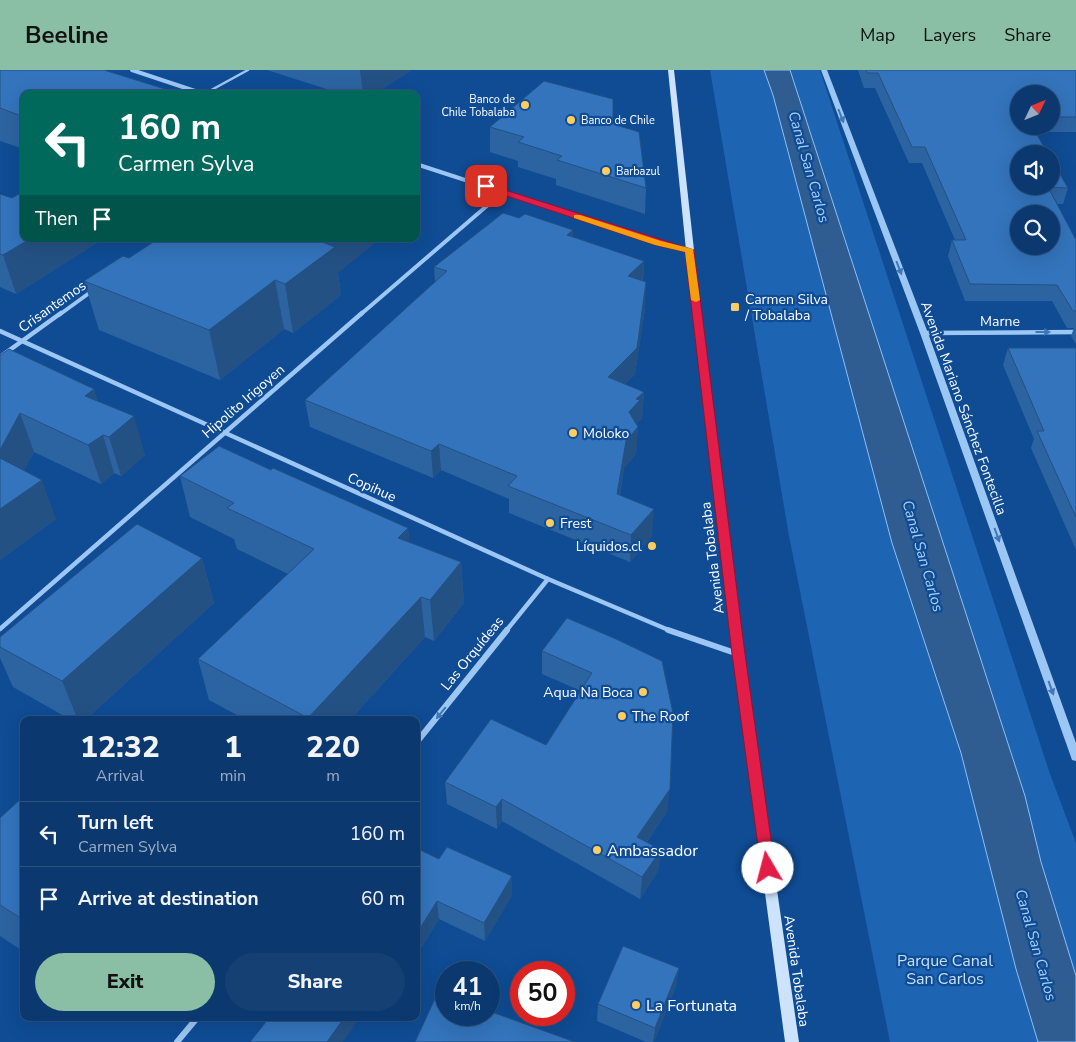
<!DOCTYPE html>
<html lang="en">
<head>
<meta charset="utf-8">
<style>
  body { margin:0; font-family:"Nunito Sans",sans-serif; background:#144074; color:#f1f3f6; height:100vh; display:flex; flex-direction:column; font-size:19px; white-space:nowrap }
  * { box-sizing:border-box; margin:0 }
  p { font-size:16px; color:#9aacc3 }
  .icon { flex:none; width:28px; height:28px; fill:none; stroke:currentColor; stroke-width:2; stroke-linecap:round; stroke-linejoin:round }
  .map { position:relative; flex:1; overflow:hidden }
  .panel { position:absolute; left:20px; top:646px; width:400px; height:305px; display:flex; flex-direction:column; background:#0b396f; border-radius:10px; box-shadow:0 5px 20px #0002,0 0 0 1px #2b5382 }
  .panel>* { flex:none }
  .hud { position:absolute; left:20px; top:20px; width:400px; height:152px; border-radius:10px; box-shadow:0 5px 20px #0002,0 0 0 1px #2b5382; background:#00695c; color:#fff; overflow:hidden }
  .needle { width:32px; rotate:47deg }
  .controls { position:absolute; left:1010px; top:15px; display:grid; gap:10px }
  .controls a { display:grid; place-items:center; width:50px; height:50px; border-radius:50%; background:#0b396f; box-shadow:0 5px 20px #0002,0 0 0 1px #2b5382; font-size:25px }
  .speed { position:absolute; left:435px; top:891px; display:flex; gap:10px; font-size:25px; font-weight:700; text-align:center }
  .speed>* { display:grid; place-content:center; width:65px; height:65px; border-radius:50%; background:#0b396f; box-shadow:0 5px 20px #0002,0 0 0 1px #2b5382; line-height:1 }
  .speed small { font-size:12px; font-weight:400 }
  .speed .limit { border:8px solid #d22; background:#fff; color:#111 }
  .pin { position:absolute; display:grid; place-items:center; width:42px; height:42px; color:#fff; margin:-21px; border-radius:10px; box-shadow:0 2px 8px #0006 }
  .me { position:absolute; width:55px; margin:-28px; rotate:352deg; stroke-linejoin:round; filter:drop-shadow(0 0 4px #0008) }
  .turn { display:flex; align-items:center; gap:18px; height:105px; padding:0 15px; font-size:22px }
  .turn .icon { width:65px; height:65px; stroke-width:2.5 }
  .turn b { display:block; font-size:35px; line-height:42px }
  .then { display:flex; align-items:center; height:48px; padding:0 15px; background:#0003; gap:10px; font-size:19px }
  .eta { display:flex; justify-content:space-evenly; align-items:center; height:85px; text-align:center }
  .eta b { font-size:30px; font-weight:800; line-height:35px }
  .action { display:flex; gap:10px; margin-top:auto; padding:10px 15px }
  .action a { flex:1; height:58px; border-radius:30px; background:#8abfa5; color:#111; font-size:20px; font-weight:800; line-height:58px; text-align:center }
  .action a+a { background:#144074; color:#f1f3f6 }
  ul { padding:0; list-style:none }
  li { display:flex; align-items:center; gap:15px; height:65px; padding:0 15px; border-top:1px solid #2b5382 }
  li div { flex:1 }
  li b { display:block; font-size:19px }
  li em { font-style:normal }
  header { display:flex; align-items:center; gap:30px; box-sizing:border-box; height:70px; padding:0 25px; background:#8abfa5; color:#111 }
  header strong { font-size:24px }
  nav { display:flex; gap:28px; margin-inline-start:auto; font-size:18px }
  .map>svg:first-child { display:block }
</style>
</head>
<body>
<header>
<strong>Beeline</strong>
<nav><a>Map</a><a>Layers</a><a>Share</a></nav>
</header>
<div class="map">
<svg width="1076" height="972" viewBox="0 0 1076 972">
  <rect width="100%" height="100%" fill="#0f4c94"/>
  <path fill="#1d64b2" d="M710,0h54l9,25 119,448 69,210 55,216 22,73h-148l-101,-506z
    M790,0h30l230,704 26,69v133l-35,-114 -16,-66z"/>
  <path fill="#2f5c91" stroke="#8dc1f8" d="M764,0h26l235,726 16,66 35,114v66h-38l-22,-73 -55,-216 -69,-210 -119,-448z"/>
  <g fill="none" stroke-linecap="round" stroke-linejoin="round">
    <path stroke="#9cc6f4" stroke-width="2.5" d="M204,24l44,-24"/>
    <path stroke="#9cc6f4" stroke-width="4" d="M132,0l72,24
      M416,94l242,79 32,7
      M59,245l33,-24
      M360,245l143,-123"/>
    <path stroke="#9cc6f4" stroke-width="4.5" d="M0,261l548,248 123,52
      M924,263l152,-1
      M0,287l61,-44
      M0,559l362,-316
      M506,561l42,-52"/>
    <path stroke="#9cc6f4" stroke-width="6" d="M668,560l70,24
      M416,673l91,-113
      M177,972l20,-24"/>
    <path fill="#9cc6f4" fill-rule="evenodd" d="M821,0h6l101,263 148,410v18l-4,-1 -1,-3 -151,-424z"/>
    <path fill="#cce2fd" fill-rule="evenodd" d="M668,0h6l20,180 49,405 56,387h-14l-52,-387 -47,-405z"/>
  </g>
  <path fill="#2c64a2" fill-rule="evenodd" d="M0,0l24,24v55l-24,-8z
    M267,0h145l-38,24h-32z
    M858,0h218v62h-41l33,56 -5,16h-6l19,36v104l-5,-8 3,-8h-7l-15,-27h-87l-17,-45 4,-16h3l-33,-77h-13l-34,-75h-11zM1019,24h32v32h-32z
    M613,54l33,64 -1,26 -89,-29v-6l-38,-12v-6l-28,-9v-25z
    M0,124l24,45h79l-87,55 -16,-7z
    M573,167l71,24 -1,20 2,27 -10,66 -10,10 19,8 -2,26 -4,4 -2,32 -12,14 -4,27 32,41 -22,26 -121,-49v-14l-68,-29 -8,8 -123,-51 -5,-27 130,-118 -1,-15z
    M129,188l209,15 3,22 -48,38 -9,-4 -64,51 -121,-50 -15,-49z
    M1008,278h68v202l-45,-102 3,-9 -31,-74z
    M0,285l94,34 3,12 48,54 -24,21 -7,-3 -13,11 -67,-32 -10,18 32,49 -56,41z
    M271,400l137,58 1,14 52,20 3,41 -30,38 -9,-4 -75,83h-104l-37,-20 -11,-41 90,-85 -51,-25 -3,-10 -44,-22 -10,-41z
    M202,488l12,45 -129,117h-14l-58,-33 -13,-29v-21z
    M567,548l100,194 -20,30 14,8 -3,21 -18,28 -138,-78 -5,8 -50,-25 -2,-22 101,-37 35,-54 -39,-17v-23z
    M24,726v156l-24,-16v-118z
    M416,778l96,47 -27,46 -46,-22 -18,29 -5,-2z
    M679,898l-3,18 -22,56h-8l-49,-21 1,-17z"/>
  <path fill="#245184" d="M360,0h52l-38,24h-11z
    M573,160v25l-6,-20z
    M30,169h73l-87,55 -13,-39z
    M314,169h66l-42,34 3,22 -48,38 -8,-49z
    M644,191l-2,26 -14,-11z
    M275,210l9,49 -64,51 -11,-50z
    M646,212l-1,26 -10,66 -28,29 1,-26z
    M94,319l11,39 -20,-32z
    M644,322l-2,26 -4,4v5l-9,-15 7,-13z
    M20,343l14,39 -22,43 -12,-31v-14z
    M134,346l11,39 -24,21 -12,-39z
    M638,357l-2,27 -12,14 -9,53 2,-27 9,-53z
    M103,365l11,38 -13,11 -13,-39z
    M439,374l2,26 -8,8 -2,-27z
    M42,410l14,39 -56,41v-51z
    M654,439l-2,27 -22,26 1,-27z
    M408,458l4,41 -14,-31z
    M202,488l12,45 -129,117h-7l-16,-39z
    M461,492l3,41 -30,38 -4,-41z
    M421,527l4,40 -75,83h-42v-2z
    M670,719l-3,23 -32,47 2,-22z
    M502,729v22l-5,8 -1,-22z
    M661,780l-3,21 -18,28 2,-22z
    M512,806v19l-27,46 -1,-18z
    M437,831l2,18 -18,29 -2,-18z
    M679,898l-3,18 -22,56h-1l2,-14z
    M344,948h16l-17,24h-16z"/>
  <path fill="#3374bc" stroke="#245184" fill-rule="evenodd" d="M0,0h104l77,24h-157v23l-24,-9z
    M866,0h210v47h-25v-23h-32v32h13l16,28h-29v32h32v-27l17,29 -20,-1 28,53v71h-3l-16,-26 -87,-1 -18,-44h14l-41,-93h-13l-34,-74h-11zM1019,144h32v32h-32z
    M544,11l69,18v25l26,8 7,56 -89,-28 5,-4 -44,-14 6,-5 -34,-10z
    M24,121v48h6l-27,16 -3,-1v-60l12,4z
    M503,143l16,5 6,-4 48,16 -6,5 77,26 -16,15 18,6 -9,66 -29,29 36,15 -8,7 4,1 -11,12 9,15 -12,14 -9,53 37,15 -23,26 -123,-49 9,-10 -78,-32 -8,7 -126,-51 142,-129 -13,-4z
    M158,169h157h-1l21,8 -50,37 -10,-4 -66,50 -125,-49 39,-25 6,2z
    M1008,278h68v169l-39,-86h7z
    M9,279l85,40 -9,7 49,20 -25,21 -6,-2 -15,10 -68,-32 -20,37v-95z
    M219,376l52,24 2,-2 135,60 -10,10 63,24 -31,38 -9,-3 -113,121 -110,-59 116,-110 -87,-41 7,-5 -54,-27z
    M0,388l42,22 -42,29z
    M137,454l65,34 -140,123 -62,-34v-10z
    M567,548l49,21 46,22 11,52 -3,76 -33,48 24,13 -19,27 -140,-78 -6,8 -51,-25 46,-63 55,26 46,-72 -50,-22z
    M24,726v124l-24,-15v-87z
    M447,777l65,29 -28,47 -47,-22 -18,29 -3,-1v-81l23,11z
    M623,876l56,22 -24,60 -57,-24z
    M438,922l8,3v20h43v-4l86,31h-160z
    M269,948h75l-17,24h-77z"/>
  <defs><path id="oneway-solid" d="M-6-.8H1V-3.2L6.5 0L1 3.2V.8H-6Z" transform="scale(1.25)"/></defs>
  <g fill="#4077b6">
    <use href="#oneway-solid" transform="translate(841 46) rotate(69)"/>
    <use href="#oneway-solid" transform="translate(899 198) rotate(69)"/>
    <use href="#oneway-solid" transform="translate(1043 262)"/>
    <use href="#oneway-solid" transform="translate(997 465) rotate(70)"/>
    <use href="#oneway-solid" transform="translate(1051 618) rotate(70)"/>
    <use href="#oneway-solid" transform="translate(441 643) rotate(129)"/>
  </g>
  <path fill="#e11d48" stroke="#92132f" d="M486,114l208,66 51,404 30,214 -2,4 -5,2 -5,-2 -2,-4 -29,-214 -47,-402 -30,-7 -172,-57v-3z"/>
  <path fill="#f59e0b" d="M574,145h6l81,26 32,8 7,51 -4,2 -5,-2 -6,-48 -30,-7 -81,-27z"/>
  <g fill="#ffcd5f" stroke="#0f4c94" stroke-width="2">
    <circle cx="525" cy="35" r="5"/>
    <circle cx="571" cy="50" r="5"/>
    <circle cx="606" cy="101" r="5"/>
    <rect x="730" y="232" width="10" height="10" rx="2.5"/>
    <circle cx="573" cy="363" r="5"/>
    <circle cx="550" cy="453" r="5"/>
    <circle cx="652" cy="476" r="5"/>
    <circle cx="643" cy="622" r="5"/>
    <circle cx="622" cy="646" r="5"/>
    <circle cx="597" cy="780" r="5"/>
    <circle cx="636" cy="935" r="5"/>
  </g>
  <g text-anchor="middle" stroke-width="4.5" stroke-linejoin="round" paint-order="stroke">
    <g font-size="11" fill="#fff" stroke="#0f4c94" text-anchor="start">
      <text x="515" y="33" text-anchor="end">Banco de<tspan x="515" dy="13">Chile Tobalaba</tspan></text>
      <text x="581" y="54">Banco de Chile</text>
      <text x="616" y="105">Barbazul</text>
    </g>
    <g font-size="14" fill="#fff" stroke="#0f4c94" text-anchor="start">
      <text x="745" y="234">Carmen Silva<tspan x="745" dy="16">/ Tobalaba</tspan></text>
      <text x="583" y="368">Moloko</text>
      <text x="560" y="458">Frest</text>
      <text x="642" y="481" text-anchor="end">Líquidos.cl</text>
      <text x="633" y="627" text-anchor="end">Aqua Na Boca</text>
      <text x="632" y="651">The Roof</text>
    </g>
    <g font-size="14" fill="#fff" stroke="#0f4c94">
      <text transform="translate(52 236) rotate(-35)" y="5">Crisantemos</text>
      <text x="1000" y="256">Marne</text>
      <text transform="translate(243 331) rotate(-41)" y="5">Hipolito Irigoyen</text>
      <text transform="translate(964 338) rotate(70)" y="5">Avenida Mariano Sánchez Fontecilla</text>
      <text transform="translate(372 417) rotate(24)" y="5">Copihue</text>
      <text transform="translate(712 488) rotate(-97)" y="5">Avenida Tobalaba</text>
      <text transform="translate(472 583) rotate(-51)" y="5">Las Orquídeas</text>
      <text transform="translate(797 901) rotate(82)" y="5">Avenida Tobalaba</text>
    </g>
    <g font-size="15" font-style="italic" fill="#a8d0fb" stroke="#0f4c94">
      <text transform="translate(809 97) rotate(74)" y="5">Canal San Carlos</text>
      <text transform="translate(923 486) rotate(74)" y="5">Canal San Carlos</text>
      <text transform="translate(1036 875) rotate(74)" y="5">Canal San Carlos</text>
    </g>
    <g font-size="16" fill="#fff" stroke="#0f4c94" text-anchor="start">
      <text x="607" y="786">Ambassador</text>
      <text x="646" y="941">La Fortunata</text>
    </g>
    <g font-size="16" fill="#c4e0fe" stroke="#0f4c94">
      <text x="945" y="896">Parque Canal<tspan x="945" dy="18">San Carlos</tspan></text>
    </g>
  </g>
</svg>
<div class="controls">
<a><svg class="needle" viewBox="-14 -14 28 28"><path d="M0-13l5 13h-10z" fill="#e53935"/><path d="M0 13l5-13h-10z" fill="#9aacc3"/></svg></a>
<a><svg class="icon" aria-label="sound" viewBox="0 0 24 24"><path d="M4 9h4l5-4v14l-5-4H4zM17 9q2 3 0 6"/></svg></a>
<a><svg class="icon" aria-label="search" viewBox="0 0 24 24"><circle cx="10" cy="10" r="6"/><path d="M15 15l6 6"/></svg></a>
</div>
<div class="speed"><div>41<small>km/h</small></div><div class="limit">50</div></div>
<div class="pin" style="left:486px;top:116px;background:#d93025"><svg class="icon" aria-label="arrive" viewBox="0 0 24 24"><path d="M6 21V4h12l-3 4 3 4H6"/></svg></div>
<svg class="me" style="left:768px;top:798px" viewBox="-20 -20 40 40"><circle r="19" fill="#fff"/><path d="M0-13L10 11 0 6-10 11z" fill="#e11d48"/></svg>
<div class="hud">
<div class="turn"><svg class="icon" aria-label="left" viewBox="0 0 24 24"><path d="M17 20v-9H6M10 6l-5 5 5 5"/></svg><div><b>160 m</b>Carmen Sylva</div></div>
<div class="then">Then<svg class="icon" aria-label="arrive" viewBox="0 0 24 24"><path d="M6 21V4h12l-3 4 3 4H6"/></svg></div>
</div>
<section class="panel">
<div class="eta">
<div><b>12:32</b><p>Arrival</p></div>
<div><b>1</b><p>min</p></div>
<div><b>220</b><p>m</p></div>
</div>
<ul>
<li><svg class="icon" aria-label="left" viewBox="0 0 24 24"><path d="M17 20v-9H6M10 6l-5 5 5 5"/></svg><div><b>Turn left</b><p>Carmen Sylva</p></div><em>160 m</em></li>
<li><svg class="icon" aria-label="arrive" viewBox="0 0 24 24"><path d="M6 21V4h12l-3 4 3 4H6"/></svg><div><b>Arrive at destination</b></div><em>60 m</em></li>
</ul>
<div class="action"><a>Exit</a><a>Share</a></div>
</section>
</div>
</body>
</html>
